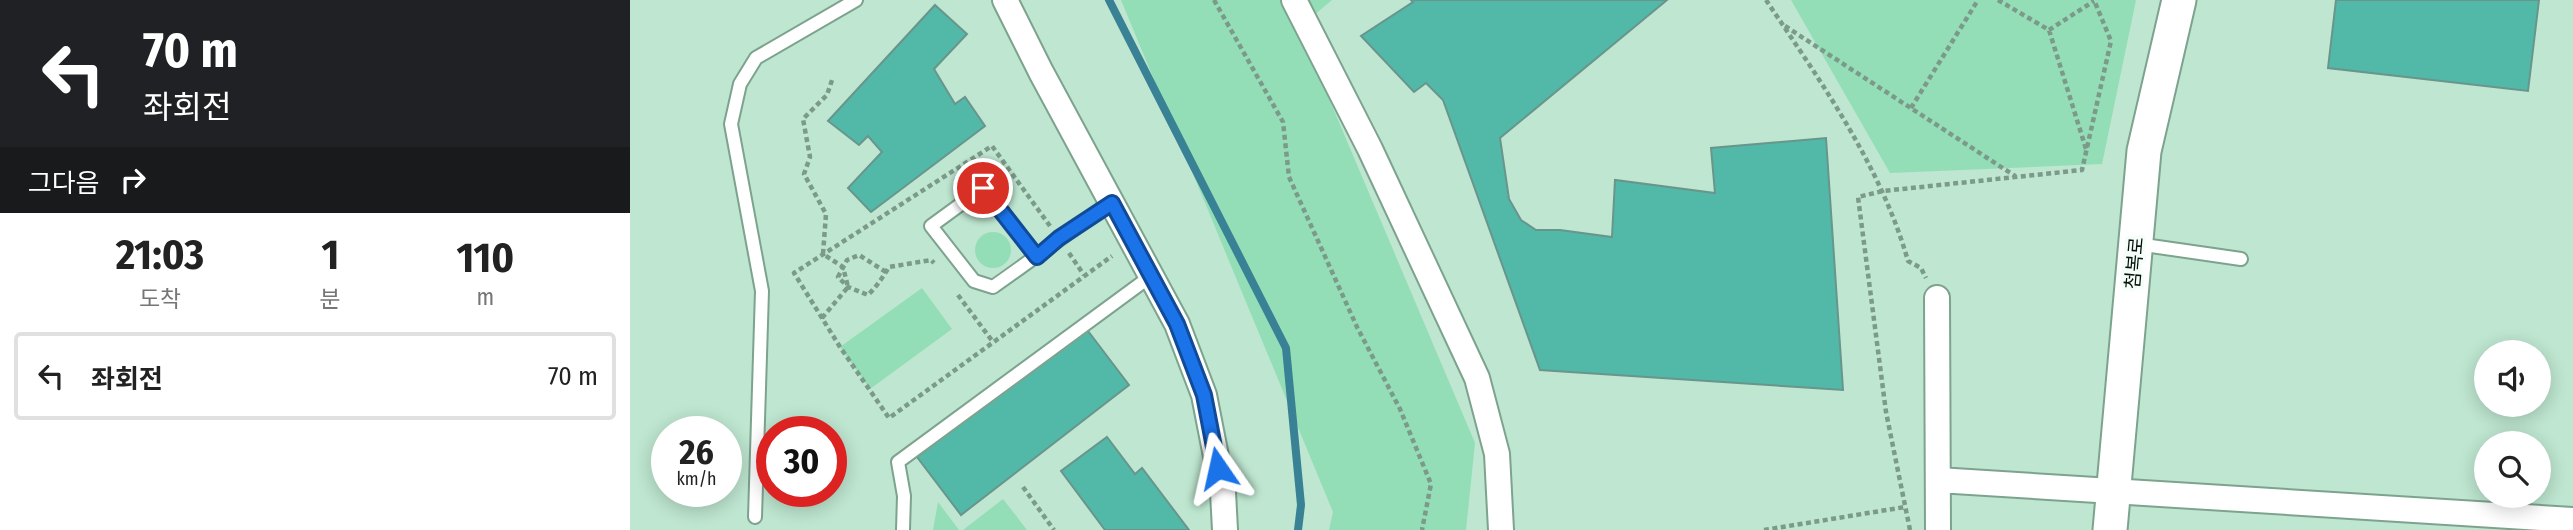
<!DOCTYPE html>
<html lang="ko">
<head>
<meta charset="utf-8">
<style>
  body { margin:0; font-family:"Fira Sans Condensed","Noto Sans KR",sans-serif; background:#f6f6f6; color:#222; height:100vh; display:flex; flex-direction:column; font-size:26px; white-space:nowrap }
  * { box-sizing:border-box; margin:0 }
  p { font-size:23px; color:#767676 }
  .icon { flex:none; width:38px; height:38px; fill:none; stroke:currentColor; stroke-width:2; stroke-linecap:round; stroke-linejoin:round }
  .map { position:relative; flex:1; overflow:hidden }
  .sheet { display:flex; flex-direction:column; background:#fff; width:630px }
  .sheet>* { flex:none }
  .banner { background:#202124; color:#fff; overflow:hidden }
  .tools { position:absolute; left:1844px; top:340px; display:grid; gap:14px }
  .tools a { display:grid; place-items:center; width:77px; height:77px; border-radius:50%; background:#fff; box-shadow:0 4px 18px #0003; font-size:35px }
  .speed { position:absolute; left:21px; top:416px; display:flex; gap:14px; font-size:35px; font-weight:700; text-align:center }
  .speed>* { display:grid; place-content:center; width:91px; height:91px; border-radius:50%; background:#fff; box-shadow:0 4px 18px #0003; line-height:1 }
  .speed small { font-size:18px; font-weight:400 }
  .speed .limit { border:10px solid #d22; background:#fff; color:#111 }
  .pin { position:absolute; display:grid; place-items:center; width:60px; height:60px; color:#fff; margin:-30px; border:4px solid #fff; border-radius:50%; box-shadow:0 2px 7px #0007 }
  .me { position:absolute; width:77px; margin:-38px; rotate:349deg; stroke-linejoin:round; filter:drop-shadow(0 0 5px #0008) }
  .turn { display:flex; align-items:center; gap:24px; height:147px; padding:0 28px; font-size:32px }
  .turn .icon { width:91px; height:91px; stroke-width:2.5 }
  .turn b { display:block; font-size:49px; line-height:60px }
  .then { display:flex; align-items:center; height:66px; padding:0 28px; background:#0003; gap:14px; font-size:26px }
  .eta { display:flex; justify-content:space-evenly; align-items:center; height:119px; text-align:center }
  .eta b { font-size:42px; font-weight:700; line-height:49px }
  ul { padding:0; list-style:none }
  li { display:flex; align-items:center; gap:21px; height:88px; margin:0 14px 10px; padding:0 14px; border:4px solid #e0e0e0; border-radius:7px }
  li div { flex:1 }
  li b { display:block; font-size:26px }
  li em { font-style:normal }
  main { display:flex; flex:1; min-height:0 }
  .map>svg:first-child { display:block }
</style>
</head>
<body>
<main>
<section class="sheet">
<div class="banner">
<div class="turn"><svg class="icon" aria-label="left" viewBox="0 0 24 24"><path d="M17 20v-9H6M10 6l-5 5 5 5"/></svg><div><b>70 m</b>좌회전</div></div>
<div class="then">그다음<svg class="icon" aria-label="right" viewBox="0 0 24 24"><path d="M7 20v-9h11M14 6l5 5-5 5"/></svg></div>
</div>
<div class="eta">
<div><b>21:03</b><p>도착</p></div>
<div><b>1</b><p>분</p></div>
<div><b>110</b><p>m</p></div>
</div>
<ul>
<li><svg class="icon" aria-label="left" viewBox="0 0 24 24"><path d="M17 20v-9H6M10 6l-5 5 5 5"/></svg><div><b>좌회전</b></div><em>70 m</em></li>
</ul>
</section>
<div class="map">
<svg width="1943" height="530" viewBox="0 0 1943 530">
  <rect width="100%" height="100%" fill="#bee6d0"/>
  <path fill="#93deb7" d="M491,0h211l-33,28 176,415 -9,87h-137l4,-18z
    M1161,0h345l-34,164 -212,9z
    M345 250a18 18 0 1 1 36 0a18 18 0 1 1-36 0Z
    M292,288l30,41 -82,60 -30,-42z
    M373,499l24,31h-64z
    M308,502l21,28h-26z"/>
  <g fill="none" stroke-linecap="round" stroke-linejoin="round">
    <path stroke="#398194" stroke-width="8" d="M479,0l177,348 15,157 -3,25"/>
  </g>
  <path fill="#52b9a8" stroke="#68958c" stroke-width="2" d="M781,0h256l-167,138 9,61 12,21 15,10h24l52,7 3,-57 100,13 -4,-45 115,-10 17,252 -303,-20 -97,-270 -17,-17 -12,9 -53,-56 52,-34z
    M1706,0h203l-11,91 -200,-23z
    M305,5l32,29 -33,35 21,35 10,-7 20,29 -114,86 -23,-24 34,-36 -14,-16 -9,9 -31,-24z
    M455,327l44,58 -168,130 -44,-58z
    M477,437l28,37 7,-6 47,62h-84l-44,-59z"/>
  <g fill="none" stroke-linecap="round" stroke-linejoin="round">
    <g stroke="#7da38e" stroke-width="16">
      <path id="lane" d="M1507,244l104,15
        M407,257l-54,-69 -52,38 43,55 19,6c40,-28 78,-57 119,-84
        M125,517l7,-226 -31,-167 9,-40 16,-26 100,-58
        M273,530l1,-34 -6,-34 253,-186"/>
    </g>
    <g stroke="#7da38e" stroke-width="28">
      <path id="street" d="M375,0l36,72 136,252 27,71 19,97 2,38
        M664,0l76,149 107,229 20,76 4,76
        M1307,298l1,232
        M1308,480l635,40"/>
    </g>
    <g stroke="#7da38e" stroke-width="37">
      <path id="secondary" d="M1480,530l34,-379 35,-151"/>
    </g>
    <path stroke="#7b9a89" stroke-width="4.5" stroke-dasharray="5 3.5" stroke-linecap="butt" d="M584,0l69,122 6,55 68,150 43,82 31,75 -9,46
      M1136,0c55,82 115,166 142,261l13,7 5,10
      M1368,0l51,30 37,119
      M1155,26l230,150
      M1419,30l45,-29
      M1281,108l67,-108
      M420,226l-58,-80 -198,127 46,74 49,71 223,-162
      M439,253l15,22
      M256,272l-27,-17 -12,5 -9,17 10,10 20,8c9,-9 15,-18 21,-28l42,-7 3,3
      M328,295l35,47
      M192,318l26,-31 -5,-20 -20,-13 3,-40 -22,-40 6,-17 -7,-38 24,-24 6,-18
      M393,487l31,43
      M1134,530l141,-23
      M1280,530l-24,-118 -28,-215 25,-6 199,-21 29,-129 -17,-41"/>
    <use href="#lane" stroke="#fff" stroke-width="12"/>
    <use href="#street" stroke="#fff" stroke-width="24"/>
    <use href="#secondary" stroke="#fff" stroke-width="33"/>
  </g>
  <g fill="none" stroke-linecap="round" stroke-linejoin="round">
    <g stroke="#114b97" stroke-width="18">
      <path id="route" d="M353,188l54,69 22,-19 53,-35 65,121 27,71 14,73"/>
    </g>
    <use href="#route" stroke="#1a73e8" stroke-width="12"/>
  </g>
  <g text-anchor="middle" stroke-width="7" stroke-linejoin="round" paint-order="stroke">
    <g font-size="19" fill="#04120b" stroke="#f6fefa">
      <text transform="translate(1504 263) rotate(-85)" y="7">첨복로</text>
    </g>
  </g>
</svg>
<div class="tools">
<a><svg class="icon" aria-label="sound" viewBox="0 0 24 24"><path d="M4 9h4l5-4v14l-5-4H4zM17 9q2 3 0 6"/></svg></a>
<a><svg class="icon" aria-label="search" viewBox="0 0 24 24"><circle cx="10" cy="10" r="6"/><path d="M15 15l6 6"/></svg></a>
</div>
<div class="speed"><div>26<small>km/h</small></div><div class="limit">30</div></div>
<div class="pin" style="left:353px;top:188px;background:#d93025"><svg class="icon" aria-label="arrive" viewBox="0 0 24 24"><path d="M6 21V4h12l-3 4 3 4H6"/></svg></div>
<svg class="me" style="left:588px;top:468px" viewBox="-20 -20 40 40"><path d="M0-17L14 15 0 8-14 15z" fill="#1a73e8" stroke="#fff" stroke-width="4"/></svg>
</div>
</main>
</body>
</html>
